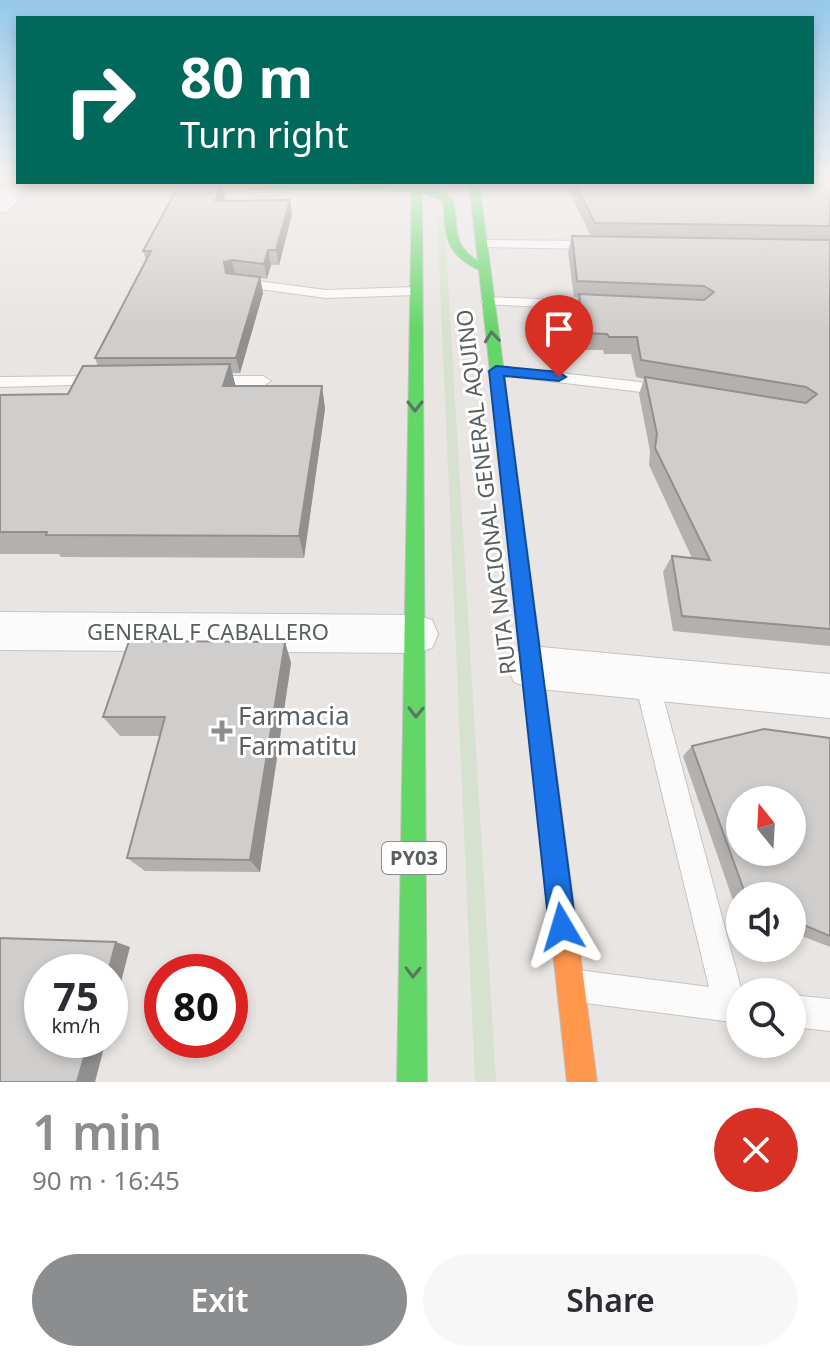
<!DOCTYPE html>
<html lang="en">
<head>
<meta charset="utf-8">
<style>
  body { margin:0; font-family:"Noto Sans",sans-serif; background:#f7f7f7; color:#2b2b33; height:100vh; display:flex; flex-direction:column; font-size:30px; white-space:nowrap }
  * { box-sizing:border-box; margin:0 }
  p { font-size:26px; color:#7c7c81 }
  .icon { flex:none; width:44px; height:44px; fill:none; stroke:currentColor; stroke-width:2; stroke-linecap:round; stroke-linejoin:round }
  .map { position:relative; height:1082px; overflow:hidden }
  .side { display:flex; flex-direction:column; background:#fff; flex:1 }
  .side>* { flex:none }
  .guide { position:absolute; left:16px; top:16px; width:798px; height:168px; border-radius:0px; box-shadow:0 4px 12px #0003; background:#00695c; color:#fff; overflow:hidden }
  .needle { width:52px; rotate:342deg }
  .buttons { position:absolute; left:726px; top:786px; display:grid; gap:16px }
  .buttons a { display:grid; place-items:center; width:80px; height:80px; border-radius:50%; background:#fff; box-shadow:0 4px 12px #0003; font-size:40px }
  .speed { position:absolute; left:24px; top:954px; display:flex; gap:16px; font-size:40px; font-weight:700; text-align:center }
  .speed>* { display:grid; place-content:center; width:104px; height:104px; border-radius:50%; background:#fff; box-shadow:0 4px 12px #0003; line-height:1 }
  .speed small { font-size:20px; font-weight:400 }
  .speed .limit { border:12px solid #d22; background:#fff; color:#111 }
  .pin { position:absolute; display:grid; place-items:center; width:68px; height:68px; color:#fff; margin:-82px -34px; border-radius:50% 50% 50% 0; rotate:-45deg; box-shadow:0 0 8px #0007 }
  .pin .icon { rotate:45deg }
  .me { position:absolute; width:88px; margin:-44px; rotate:353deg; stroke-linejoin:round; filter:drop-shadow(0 0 6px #0008) }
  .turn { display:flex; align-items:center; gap:28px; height:168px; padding:0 32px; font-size:36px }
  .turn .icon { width:104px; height:104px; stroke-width:2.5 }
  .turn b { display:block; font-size:56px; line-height:68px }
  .round { display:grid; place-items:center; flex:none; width:84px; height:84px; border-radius:42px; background:#f7f7f7 }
  .headline { display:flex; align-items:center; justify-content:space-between; height:136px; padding:0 32px }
  h1 { font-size:48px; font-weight:600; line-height:60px; color:#8b8d8e }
  .primary-button { display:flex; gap:16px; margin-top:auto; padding:16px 32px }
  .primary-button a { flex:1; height:92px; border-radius:48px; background:#8b8d8e; color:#fff; font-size:32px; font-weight:600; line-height:92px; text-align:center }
  .primary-button a+a { background:#f7f7f7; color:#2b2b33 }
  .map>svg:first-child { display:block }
</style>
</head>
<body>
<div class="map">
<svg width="830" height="1082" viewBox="0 0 830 1082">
  <rect width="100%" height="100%" fill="#e8e5e2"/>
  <path fill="#d6e2cf" d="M437,217h7l52,865h-21z"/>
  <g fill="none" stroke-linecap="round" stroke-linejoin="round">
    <g stroke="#c4c4c3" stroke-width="2">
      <path id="lane" d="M477,240l120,1 6,4 -6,4 -116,-2 -6,-4z
        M236,278l90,12 89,-3 7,4 -7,4 -89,3 -95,-13v-6z
        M488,297l116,5 7,4 -7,4 -121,-6 -2,-3z
        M496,366l171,19 8,5 -8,5 -177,-21 -2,-3z
        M100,376l8,5 -2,3 -106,3v-10z
        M208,376h55l8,5 -8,5 -61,-2 -2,-3z
        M646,667l8,3 4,8 84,314h-2v31l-162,-21 -11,-5 -5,-11 5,-11 11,-5 131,17 -75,-309 4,-8z
        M792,995l38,4v32l-38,-4z"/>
    </g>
    <g stroke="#c4c4c3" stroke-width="2">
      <path id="street" d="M15,179l3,3 16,1 -26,28 -8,2v-20z
        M0,612l416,3 16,5 6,14 -6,14 -16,5 -416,-3z
        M530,646l300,28v44l-300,-30 -16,-6 -7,-15 7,-15z"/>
    </g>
    <g stroke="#c2c2c2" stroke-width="2">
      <path id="fast" d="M413,182h10v4l19,5 10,7c8,27 -3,45 26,63l-9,-79h10l96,732 -4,9 -9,4 -9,-4 -4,-9 -70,-644c-35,-17 -33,-34 -36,-69l-21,-9 5,890h-30l15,-891 -149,-2 -5,-3 5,-3 150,2z"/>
    </g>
    <g stroke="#c2c2c2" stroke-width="2">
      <path id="slow" d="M0,180l263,3 5,3 -5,3 -263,-3z
        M562,901l9,4 4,9 22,168h-30l-18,-168 4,-9z"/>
    </g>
    <use href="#lane" fill="#fcfbfb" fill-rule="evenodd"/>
    <use href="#street" fill="#fcfbfb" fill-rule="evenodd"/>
    <use href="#fast" fill="#63d668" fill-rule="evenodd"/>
    <use href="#slow" fill="#ff974d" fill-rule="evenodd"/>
  </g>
  <path fill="#b3b1af" d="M830,179v467l-157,-15 -10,-59 9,-16 20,2 -43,-93 1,-14 -11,-57 5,-15 -8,-2 -5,-23h-27l-1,-4h-23l-5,-39 3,-14h-4l-6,-45 4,-16h19l-27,-54h248z
    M225,199l-1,2 66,-1 2,14 -13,51h-8l-4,14 -7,-1 3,15 -23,80h-8l3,13h87l3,23 -21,149 -243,-1 -2,-3h-59v-159l68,-1 30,-28 -3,-8 51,-98 -3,-9z
    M285,642l6,21 -31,209 -115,-1 -18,-13 33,-122h-40l-17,-19z
    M830,738v209l-38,-15v-36h-52v14l-4,-1 -53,-153 9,-10z"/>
  <path fill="#92908f" d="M222,185l3,14 -7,16 -3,-14z
    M290,200l2,14 -13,51 -3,-15z
    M268,250l3,15 -4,14 -3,-15z
    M232,260l3,15 -5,13 -6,-26z
    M260,277l3,16 -23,80 -4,-15z
    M230,364l6,23 -13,-1z
    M322,386l3,23 -21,149 -5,-22z
    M285,642l6,21 -31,209 -10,-12z
    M116,942l14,5 -20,78v-53h-2z
    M89,1040h17l-11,42h-18z"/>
  <path fill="#d0cecc" stroke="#92908f" stroke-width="2" fill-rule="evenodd" d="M812,179h18v47l-235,-3 -21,-41h238z
    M179,185h43l-7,16 75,-1 -14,50h-8l-4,14 -32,-4 -8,2 2,11 34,4 -24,81h-141l56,-107h-8z
    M572,236l258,4v389l-148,-13 -10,-60 38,4 -55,-112 2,-14 -12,-57 161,26 11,-9 -11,-7 -165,-27 -4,-23h-28l-2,-3 -23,-1 -5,-39 125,6 10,-8 -10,-6 -127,-5z
    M230,364l-7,22h99l-23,150 -253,-1 1,-3h-47v-137l68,-1 15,-28z
    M129,641l156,1 -35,218 -123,-2 38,-141h-62z
    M764,729l66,9v198l-38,-16v-24h-46l-54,-150zM740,800h52v52h-52z
    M0,938l116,4 -8,30h-66v68h47l-12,42h-77z"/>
  <defs><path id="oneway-chevron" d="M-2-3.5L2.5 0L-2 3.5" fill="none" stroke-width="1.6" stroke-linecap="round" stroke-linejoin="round" transform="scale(2)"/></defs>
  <g stroke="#5b7662">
    <use href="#oneway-chevron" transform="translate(492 337) rotate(-96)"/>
    <use href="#oneway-chevron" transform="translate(415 406) rotate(90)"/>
    <use href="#oneway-chevron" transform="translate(416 712) rotate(91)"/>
    <use href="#oneway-chevron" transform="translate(413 972) rotate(91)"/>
  </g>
  <linearGradient id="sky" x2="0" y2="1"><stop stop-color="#95c8eb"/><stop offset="0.54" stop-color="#f5f3f2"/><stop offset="1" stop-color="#f5f3f2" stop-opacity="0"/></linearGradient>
  <rect width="830" height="330" fill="url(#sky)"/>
  <path fill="#1a73e8" stroke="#114b97" stroke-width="2" d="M496,366l63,6 7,5 -7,4 -55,-5 72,551 -4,10 -10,4 -9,-4 -4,-10 -60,-556z"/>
  <path fill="#8b8d8e" stroke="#fff" stroke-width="3" d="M218 719h8v8h8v8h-8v8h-8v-8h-8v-8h8z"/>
  <g text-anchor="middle" stroke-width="6" stroke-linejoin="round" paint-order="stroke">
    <rect fill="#fff" stroke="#8b8e90" stroke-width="2" x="382" y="842" width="64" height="32" rx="6"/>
    <g font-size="20" font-weight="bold" fill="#595e60">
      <text x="414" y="865">PY03</text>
    </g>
    <g font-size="22" fill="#595e60" stroke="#fff">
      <text transform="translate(486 492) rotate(-97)" y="8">RUTA NACIONAL GENERAL AQUINO</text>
      <text x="208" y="640">GENERAL F CABALLERO</text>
    </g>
    <g font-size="26" fill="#595e60" stroke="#fff" text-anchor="start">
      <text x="238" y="725">Farmacia<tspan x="238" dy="30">Farmatitu</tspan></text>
    </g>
  </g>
</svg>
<div class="buttons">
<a><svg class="needle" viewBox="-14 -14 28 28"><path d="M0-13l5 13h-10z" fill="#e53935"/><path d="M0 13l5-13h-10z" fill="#7c7c81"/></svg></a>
<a><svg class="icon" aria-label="sound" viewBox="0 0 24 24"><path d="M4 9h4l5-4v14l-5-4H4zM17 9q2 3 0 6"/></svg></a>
<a><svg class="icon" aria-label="search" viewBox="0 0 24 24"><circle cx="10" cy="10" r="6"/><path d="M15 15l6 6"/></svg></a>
</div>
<div class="speed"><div>75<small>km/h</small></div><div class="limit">80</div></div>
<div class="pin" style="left:559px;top:377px;background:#d93025"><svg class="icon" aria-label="arrive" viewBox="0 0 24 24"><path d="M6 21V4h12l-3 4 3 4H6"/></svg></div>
<svg class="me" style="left:562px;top:927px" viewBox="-20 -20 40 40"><path d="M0-17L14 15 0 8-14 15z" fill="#1a73e8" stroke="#fff" stroke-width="4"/></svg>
<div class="guide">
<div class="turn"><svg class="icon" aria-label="right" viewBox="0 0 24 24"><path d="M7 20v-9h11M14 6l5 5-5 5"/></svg><div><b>80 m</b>Turn right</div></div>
</div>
</div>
<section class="side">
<div class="headline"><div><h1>1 min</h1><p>90 m · 16:45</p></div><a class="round" style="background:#d93025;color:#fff"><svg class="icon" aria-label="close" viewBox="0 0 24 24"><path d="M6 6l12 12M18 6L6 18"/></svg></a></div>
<div class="primary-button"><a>Exit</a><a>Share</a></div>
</section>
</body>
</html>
